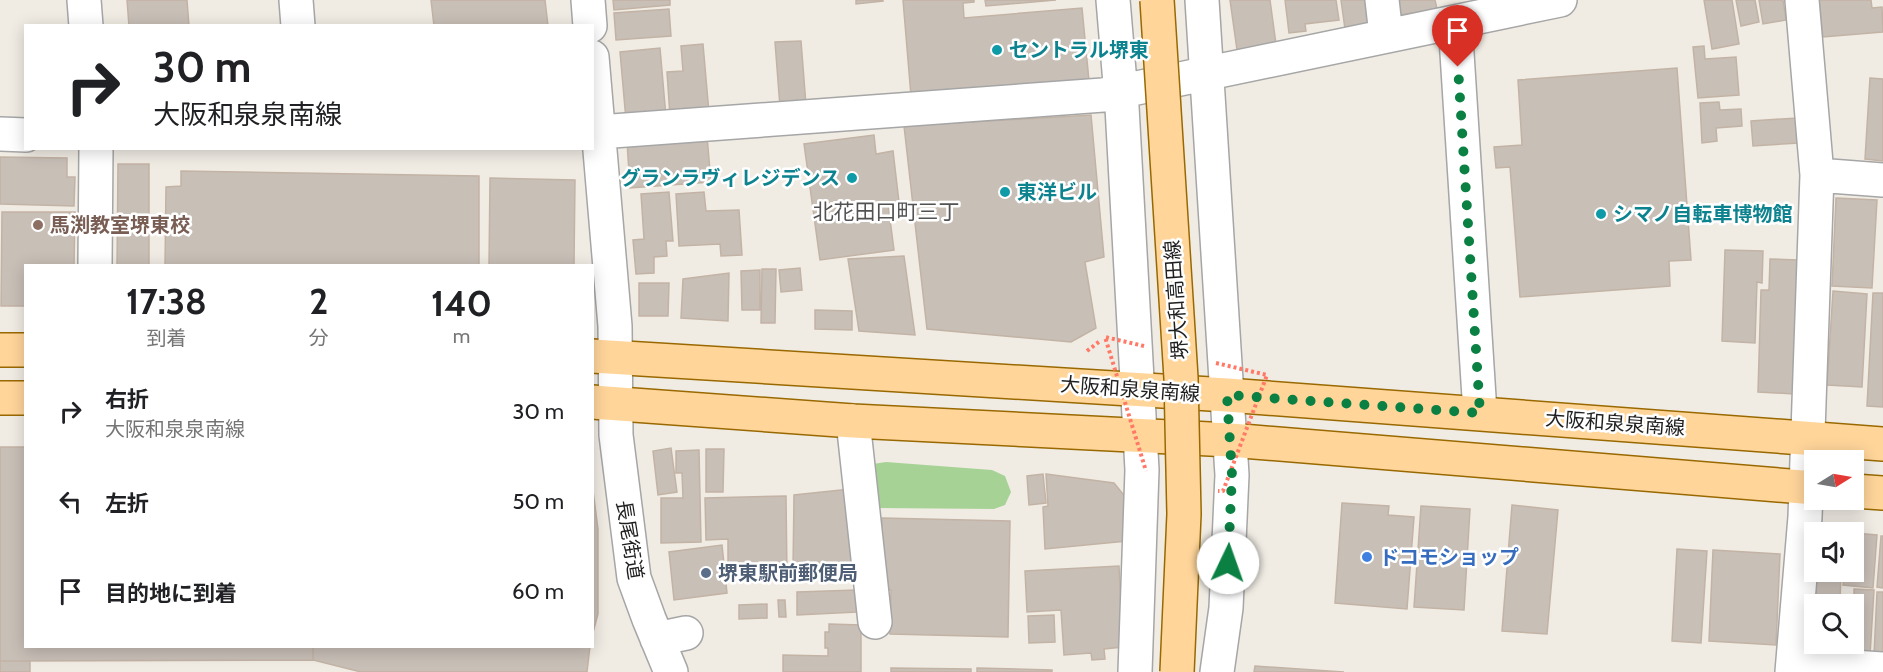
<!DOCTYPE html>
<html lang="ja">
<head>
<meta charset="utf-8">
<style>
  body { margin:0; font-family:Cabin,"Noto Sans JP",sans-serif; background:#f6f6f6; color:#202124; height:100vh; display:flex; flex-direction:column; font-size:22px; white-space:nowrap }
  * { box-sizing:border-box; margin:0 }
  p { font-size:20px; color:#757577 }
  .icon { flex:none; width:33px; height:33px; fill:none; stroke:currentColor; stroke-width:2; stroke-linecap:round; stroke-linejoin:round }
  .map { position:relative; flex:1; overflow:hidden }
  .sheet { position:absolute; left:24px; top:264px; width:570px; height:384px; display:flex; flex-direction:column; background:#fff; border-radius:0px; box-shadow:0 3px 15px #0003 }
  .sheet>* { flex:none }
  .guide { position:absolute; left:24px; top:24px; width:570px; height:126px; border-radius:0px; box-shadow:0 3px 15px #0003; background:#fff; color:#202124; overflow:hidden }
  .needle { width:39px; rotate:79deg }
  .tools { position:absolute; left:1804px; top:450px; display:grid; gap:12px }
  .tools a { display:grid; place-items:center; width:60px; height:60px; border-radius:0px; background:#fff; box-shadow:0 3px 15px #0003; font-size:30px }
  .pin { position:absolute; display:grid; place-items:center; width:51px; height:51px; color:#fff; margin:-62px -26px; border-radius:50% 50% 50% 0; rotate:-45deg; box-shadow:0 0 6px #0007 }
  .pin .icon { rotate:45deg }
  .me { position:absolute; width:66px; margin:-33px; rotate:3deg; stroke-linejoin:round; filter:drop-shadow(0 0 4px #0008) }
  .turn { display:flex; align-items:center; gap:21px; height:126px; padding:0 30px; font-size:27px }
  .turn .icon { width:78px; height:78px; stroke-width:2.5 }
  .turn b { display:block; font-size:42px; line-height:51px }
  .eta { display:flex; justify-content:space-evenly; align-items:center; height:102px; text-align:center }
  .eta b { font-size:36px; font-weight:700; line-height:42px }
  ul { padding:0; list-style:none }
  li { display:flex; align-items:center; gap:18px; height:90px; padding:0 30px }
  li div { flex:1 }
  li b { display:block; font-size:22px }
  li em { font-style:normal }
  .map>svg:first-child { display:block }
</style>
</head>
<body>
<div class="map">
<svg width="1883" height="672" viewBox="0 0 1883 672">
  <rect width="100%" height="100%" fill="#f0ece4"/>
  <path fill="#a6d395" d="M886,462l106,8 13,6 6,16 -6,13 -11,4 -116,-1 -5,-44z"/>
  <path fill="#c8bfb7" stroke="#c3b3a5" stroke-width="1.5" d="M127,0h60l2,26h-60z
    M431,0h114l3,26h-114z
    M613,0h57v5l-56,5z
    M856,0h27v1l-27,3z
    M903,0h71v2l-11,1 1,15 118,-10 7,73 -178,15z
    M985,0h71l-70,6z
    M1230,0h40l6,44 -39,6z
    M1285,0h51l3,20 -34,4 1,7 -17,2z
    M1341,0h29l2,17 -6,10 -21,2z
    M1398,0h37l2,9 -37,6z
    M1704,0h28l7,44 -27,5z
    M1736,0h19l4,22 -18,4z
    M1759,0h24l3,20 -23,4z
    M1819,0h52l1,8 10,-1 1,25 -60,5z
    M669,9l2,27 -55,4 -2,-27z
    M801,41l5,64 -26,2 -5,-65z
    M703,44l6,69 -39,3 -3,-44 16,-1 -2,-25z
    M1704,46l1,13 31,-2 3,38 -41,3 -5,-51z
    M660,48l6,69 -40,3 -6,-68z
    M1677,68l14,192 -22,1 1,25 -150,11 -10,-130 -14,1 -2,-21 28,-2 -4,-65z
    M1870,78l13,1v82l-18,-2z
    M1719,102l1,8 21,-1 1,17 -26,2 1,13 -15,2 -2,-40z
    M1091,115l13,142 -19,5 11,66 -25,14 -144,-13 -23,-203z
    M1797,118l2,25 -46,3 -2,-25z
    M874,135l2,19 17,-3 6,51 -11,2 6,46 -74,10 -16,-116z
    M707,136l4,46 -81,6 -3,-46z
    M0,157l67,1v19h8l-1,29 -74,-2z
    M118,164h31v102h-32z
    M181,171l298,5v90h-314l1,-79 15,-1z
    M490,178l85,2 -1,86h-85z
    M669,192l4,49h-7l1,15 -13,1v16l-18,1 -3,-34 11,-1 -3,-45z
    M704,192l2,19 33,-1 3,45 -21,1 -1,-12 -41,2 -3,-52z
    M1836,198l41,2 -5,88 -40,-2z
    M2,212h73l-1,54h-48v40h-25z
    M1725,250l38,1 -1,32 -5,-1 -2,61 -33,-2z
    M904,256l11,79 -56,-4 -11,-72z
    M1770,259l28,1 -4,134 -36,-2 3,-102h8z
    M800,268l2,22 -21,2 -2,-22z
    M762,269h14l-1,54h-14z
    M760,270v40h-18l-1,-39z
    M729,273l-1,48 -47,-3 2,-39z
    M639,283h30l-1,33h-29z
    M1833,291l34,3 -5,93 -35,-2z
    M1873,293h10v114l-16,-1z
    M815,310l37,1v19l-37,-1z
    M0,447h26v199h287v14l-313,1z
    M671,448l6,44 -19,3 -5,-44z
    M706,449h18l-1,43h-17z
    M699,450l2,92 -40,1v-45h22l-1,-25h-6v-22z
    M1043,474l3,29 -17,2 -2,-29z
    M1046,474l68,9 13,16v42l-82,8 -2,-42 5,-1z
    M592,483l6,46v85l-6,22z
    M850,489l9,80h-66l1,-74z
    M786,496l1,80h-18v-10h-18v10l-23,1v-38l-22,1 -1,-42z
    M1342,503l47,3 -1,9 26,2 -7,92 -72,-6z
    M1512,505l46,5 -11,124 -45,-3z
    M1421,506l49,3 -6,101 -50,-3z
    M882,518l128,3 -2,116 -118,-3 1,-44h-10z
    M1854,533l23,2 -4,53 -30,-3 1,-13h10z
    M1881,536h2v52l-6,-1z
    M722,545l5,48 -53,7 -5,-48z
    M1677,549l30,2 -6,92 -29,-2z
    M1713,550l67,4 -4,91 -67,-4z
    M1119,566l4,81 -19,2 1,10 -13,1 -1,-7 -27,2 -3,-45 -34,2 -2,-41z
    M1815,572h26l-1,31 -27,-1z
    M1854,589l20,1 -4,65 -19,-1v-10h3z
    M856,590l1,22 -60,3v-23z
    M1877,592h6v64l-9,-1z
    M778,600h7l1,17h-7z
    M767,604v14l-28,1v-14z
    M1054,615l1,27 -26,1 -1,-27z
    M829,624l32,1v47h-78v-17l45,1v-8h-3v-16h4z
    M313,646h277l-3,26h-226l-48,-12z
    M0,661h30v11h-30z
    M1255,666l89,6h-90z
    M891,668l80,1v3h-80z
    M977,668l75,2v2h-75z"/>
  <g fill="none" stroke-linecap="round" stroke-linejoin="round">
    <g stroke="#a6a6a6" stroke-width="36">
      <path id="minor" d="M84,0l2,26
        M296,0l2,26
        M588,0l2,26
        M1113,0l9,107 20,363 -7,202
        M1202,0l30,475 -6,133 -9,64
        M1382,0l4,35
        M1455,22l25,391
        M592,57l23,269 1,109 18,143 15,41 22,53
        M0,134l26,1
        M592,134l7,-2 504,-37 457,-95
        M1817,175l66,5
        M95,266l1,-118
        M853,421l22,201
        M657,639l29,-6
        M1793,663l90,6
        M1792,672l13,-155 12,-342 -15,-175"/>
    </g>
    <g stroke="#996900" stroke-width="36">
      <path id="major" d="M0,350h26
        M592,356l635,39 656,49
        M0,398h26
        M592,402l261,19 377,19 585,48
        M1854,491l29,2"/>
    </g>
    <path stroke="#ff7966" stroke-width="4" stroke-dasharray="3 3" stroke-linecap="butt" d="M1087,351l13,-10"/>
    <use href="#minor" stroke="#fff" stroke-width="33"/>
    <use href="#major" stroke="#ffd59a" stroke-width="33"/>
    <g stroke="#996900" stroke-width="36" stroke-linecap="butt">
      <path id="major-bridge" d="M1157,0l24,378 3,136 -7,158"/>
    </g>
    <path stroke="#ff7966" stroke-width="4" stroke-dasharray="3 3" stroke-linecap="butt" d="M1144,346l-39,-9 41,134
      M1216,363l51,12 -44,116h-5"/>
    <use href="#major-bridge" stroke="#ffd59a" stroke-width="33"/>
  </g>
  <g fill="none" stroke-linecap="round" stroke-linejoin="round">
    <path stroke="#0b8043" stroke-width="10" stroke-dasharray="0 18" d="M1228,563l4,-88 -5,-80 253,18 -22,-346"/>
  </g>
  <g fill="#0f9aa8" stroke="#fff" stroke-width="2">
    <circle cx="997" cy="50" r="6"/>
    <circle cx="852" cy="178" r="6"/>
    <circle cx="1005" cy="192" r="6"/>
    <circle cx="1601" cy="214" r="6"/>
  </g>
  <circle fill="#8d6e63" stroke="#fff" stroke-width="2" cx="38" cy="225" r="6"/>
  <circle fill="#3f7fe0" stroke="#fff" stroke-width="2" cx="1367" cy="557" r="6"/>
  <circle fill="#5c6f8a" stroke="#fff" stroke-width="2" cx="706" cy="573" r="6"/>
  <g text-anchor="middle" stroke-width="5" stroke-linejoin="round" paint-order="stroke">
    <g font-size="20" font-weight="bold" fill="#0d838f" stroke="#fff" text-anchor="start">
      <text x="1009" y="57">セントラル堺東</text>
      <text x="840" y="185" text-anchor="end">グランラヴィレジデンス</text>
      <text x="1017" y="199">東洋ビル</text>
      <text x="1613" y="221">シマノ自転車博物館</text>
    </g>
    <g font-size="20" font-weight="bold" fill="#785e54" stroke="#fff" text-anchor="start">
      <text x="50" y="232">馬渕教室堺東校</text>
    </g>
    <g font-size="20" fill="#1f1f1f" stroke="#fff">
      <text transform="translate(1176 300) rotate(-94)" y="7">堺大和高田線</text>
      <text transform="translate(1130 389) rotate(4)" y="7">大阪和泉泉南線</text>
      <text transform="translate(1615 423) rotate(4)" y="7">大阪和泉泉南線</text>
      <text transform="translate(630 540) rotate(81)" y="7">長尾街道</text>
    </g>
    <g font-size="20" font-weight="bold" fill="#366cbe" stroke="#fff" text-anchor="start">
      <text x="1379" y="564">ドコモショップ</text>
    </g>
    <g font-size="20" font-weight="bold" fill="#4e5e75" stroke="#fff" text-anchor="start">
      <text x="718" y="580">堺東駅前郵便局</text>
    </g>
    <g font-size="21" fill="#525252" stroke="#fff">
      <text x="886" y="219">北花田口町三丁</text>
    </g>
  </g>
</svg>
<div class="tools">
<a><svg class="needle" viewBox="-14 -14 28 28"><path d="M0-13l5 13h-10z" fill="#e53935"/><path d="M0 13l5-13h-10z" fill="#757577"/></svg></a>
<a><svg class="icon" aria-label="sound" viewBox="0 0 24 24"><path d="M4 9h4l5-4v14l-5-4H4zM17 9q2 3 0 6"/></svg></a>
<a><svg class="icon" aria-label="search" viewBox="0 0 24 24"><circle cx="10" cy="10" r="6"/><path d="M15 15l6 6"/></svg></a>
</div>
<div class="pin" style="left:1458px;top:67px;background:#d93025"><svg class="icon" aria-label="arrive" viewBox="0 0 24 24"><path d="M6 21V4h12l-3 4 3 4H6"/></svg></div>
<svg class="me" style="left:1228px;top:563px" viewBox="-20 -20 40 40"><circle r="19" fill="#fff"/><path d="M0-13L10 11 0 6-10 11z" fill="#0b8043"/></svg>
<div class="guide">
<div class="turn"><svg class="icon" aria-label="right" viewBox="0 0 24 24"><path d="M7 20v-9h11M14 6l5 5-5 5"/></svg><div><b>30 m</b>大阪和泉泉南線</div></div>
</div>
<section class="sheet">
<div class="eta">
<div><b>17:38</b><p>到着</p></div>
<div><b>2</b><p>分</p></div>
<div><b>140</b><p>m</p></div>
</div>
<ul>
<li><svg class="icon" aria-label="right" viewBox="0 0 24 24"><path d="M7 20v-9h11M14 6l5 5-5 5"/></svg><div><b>右折</b><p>大阪和泉泉南線</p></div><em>30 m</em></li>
<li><svg class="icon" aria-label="left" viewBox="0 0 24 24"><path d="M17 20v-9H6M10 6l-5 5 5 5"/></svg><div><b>左折</b></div><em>50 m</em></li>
<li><svg class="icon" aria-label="arrive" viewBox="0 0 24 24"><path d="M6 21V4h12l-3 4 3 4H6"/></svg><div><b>目的地に到着</b></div><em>60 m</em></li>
</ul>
</section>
</div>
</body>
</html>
